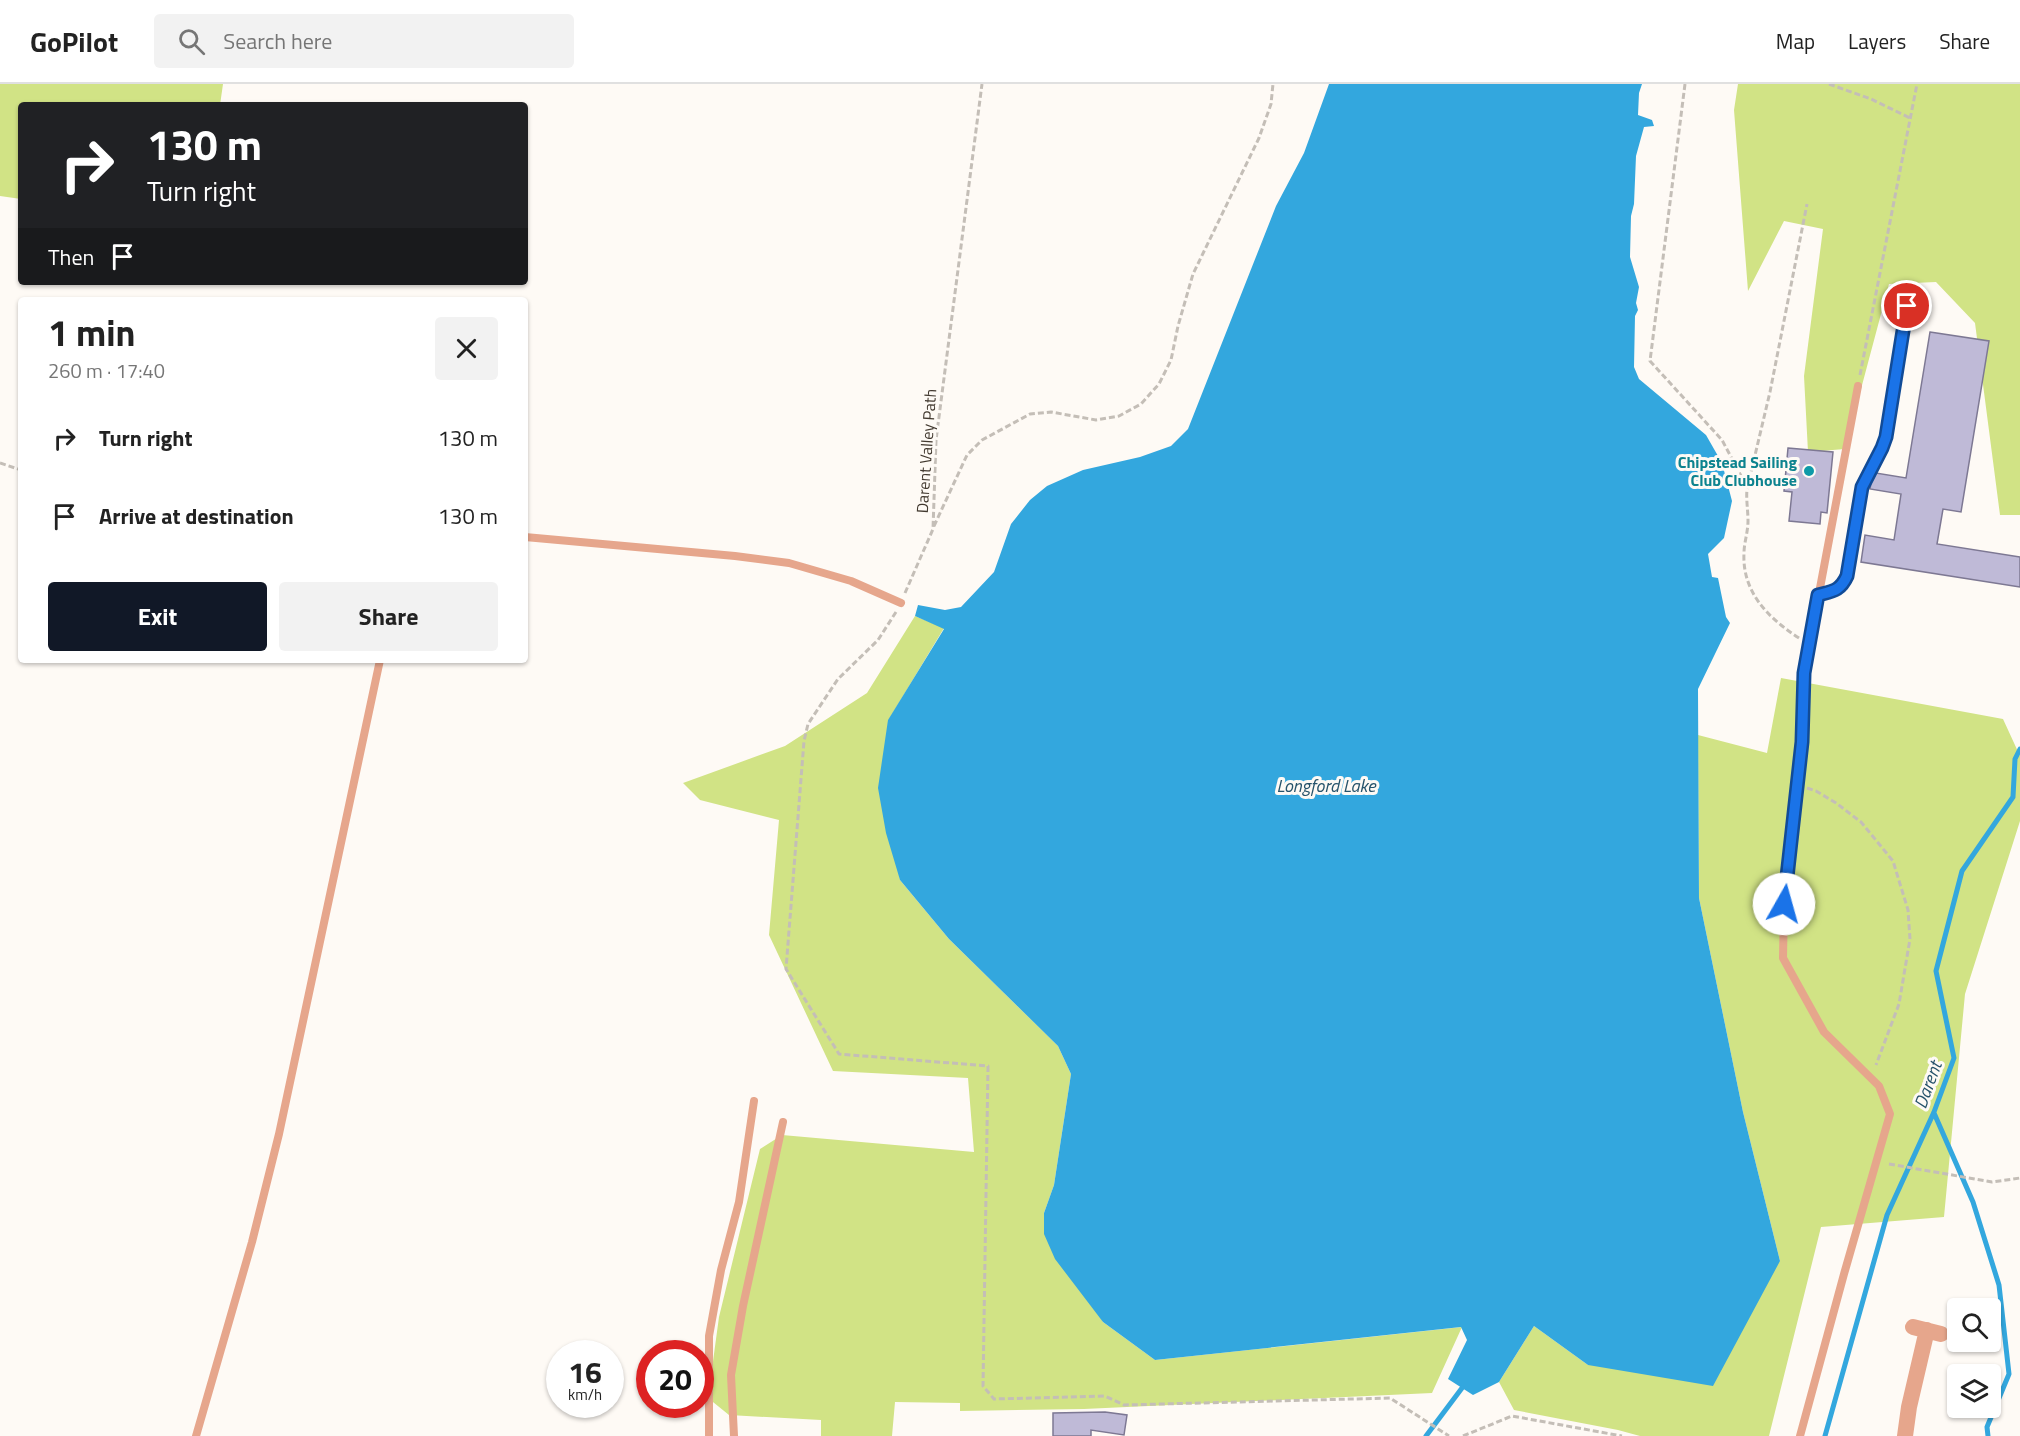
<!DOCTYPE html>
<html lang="en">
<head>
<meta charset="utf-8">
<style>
  body { margin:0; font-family:"Titillium Web",sans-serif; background:#f2f2f2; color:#222; height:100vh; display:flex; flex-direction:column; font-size:22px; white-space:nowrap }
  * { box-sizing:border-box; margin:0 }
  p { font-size:20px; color:#767676 }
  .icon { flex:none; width:33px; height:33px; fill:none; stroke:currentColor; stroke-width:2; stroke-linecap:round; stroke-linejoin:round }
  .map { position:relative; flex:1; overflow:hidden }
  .panel { position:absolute; left:18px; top:213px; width:510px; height:366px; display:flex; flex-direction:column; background:#fff; border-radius:6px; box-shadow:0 2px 4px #0004 }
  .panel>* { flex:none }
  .top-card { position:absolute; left:18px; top:18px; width:510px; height:183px; border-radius:6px; box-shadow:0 2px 4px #0004; background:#202124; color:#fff; overflow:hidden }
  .tools { position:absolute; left:1947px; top:1214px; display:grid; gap:12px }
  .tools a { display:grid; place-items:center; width:54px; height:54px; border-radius:6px; background:#fff; box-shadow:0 2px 4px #0004; font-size:30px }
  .speed { position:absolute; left:546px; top:1256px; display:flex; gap:12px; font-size:30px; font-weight:700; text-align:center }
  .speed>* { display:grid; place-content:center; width:78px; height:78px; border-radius:50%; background:#fff; box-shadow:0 2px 4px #0004; line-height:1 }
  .speed small { font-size:15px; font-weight:400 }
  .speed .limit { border:9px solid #d22; background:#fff; color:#111 }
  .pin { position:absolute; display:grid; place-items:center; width:51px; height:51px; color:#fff; margin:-26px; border:3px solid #fff; border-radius:50%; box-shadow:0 2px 6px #0007 }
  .me { position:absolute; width:66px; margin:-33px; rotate:7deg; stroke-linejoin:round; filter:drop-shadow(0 0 4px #0008) }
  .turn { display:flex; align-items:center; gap:21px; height:126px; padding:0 30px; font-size:27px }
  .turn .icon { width:78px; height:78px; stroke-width:2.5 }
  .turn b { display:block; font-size:42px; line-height:51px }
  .then { display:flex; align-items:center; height:57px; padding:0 30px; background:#0003; gap:12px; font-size:22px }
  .round { display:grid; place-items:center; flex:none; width:63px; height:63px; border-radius:6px; background:#f2f2f2 }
  .overview { display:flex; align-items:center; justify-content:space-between; height:102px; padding:0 30px }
  h1 { font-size:36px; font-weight:700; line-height:45px }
  .cta { display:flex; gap:12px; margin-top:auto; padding:12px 30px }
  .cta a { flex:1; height:69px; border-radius:6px; background:#111827; color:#fff; font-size:24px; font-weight:700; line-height:69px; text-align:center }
  .cta a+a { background:#f2f2f2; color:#222 }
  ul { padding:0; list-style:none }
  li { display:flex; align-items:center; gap:18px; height:78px; padding:0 30px }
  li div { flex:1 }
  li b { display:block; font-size:22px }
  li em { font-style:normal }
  header { display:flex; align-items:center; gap:36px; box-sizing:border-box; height:84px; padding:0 30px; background:#fff; border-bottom:2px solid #e0e0e0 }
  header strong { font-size:28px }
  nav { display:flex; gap:33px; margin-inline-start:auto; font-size:21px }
  .search { width:420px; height:54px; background:#f2f2f2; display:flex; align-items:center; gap:15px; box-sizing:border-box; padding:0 21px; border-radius:6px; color:#767676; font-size:22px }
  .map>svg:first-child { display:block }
</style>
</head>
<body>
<header>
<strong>GoPilot</strong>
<div class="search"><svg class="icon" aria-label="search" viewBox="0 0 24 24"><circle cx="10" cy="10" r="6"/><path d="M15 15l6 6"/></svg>Search here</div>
<nav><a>Map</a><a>Layers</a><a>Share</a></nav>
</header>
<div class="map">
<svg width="2020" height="1352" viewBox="0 0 2020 1352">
  <rect width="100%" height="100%" fill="#fefaf5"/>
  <path fill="#d1e385" d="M0,0h223l-3,21h-199v94l-21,-3z
    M1738,0h282v431h-20l-25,-192 -39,-41 -47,2 -44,165 -37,3 -4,-76 19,-147 -39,-8 -36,70 -14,-181z
    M915,532l29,12 -56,93 12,159 49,59 109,107 13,28 -17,111 -10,28 59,109 52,38 307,-33 -30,66 -348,16 -124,2v-8l-65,-1 -3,34h-71v-16l-92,-5 -21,-17 11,-81 41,-168 22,-14 192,17 -6,-74 -135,-7 -64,-136 10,-115 -79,-20 -17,-17 102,-37 82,-53z
    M1781,594l222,41 17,37v65l-55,173 -21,223 -123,10 -52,209h-129l-22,-6 -104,-20 -15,-28 35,-56 54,39 192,-104 -37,-149 -44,-214 -1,-163 69,18z"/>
  <path fill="#33a7de" d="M1329,0h313l-3,9 -1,22 14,5 2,6 -10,1 -8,29 -2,48 -3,12 -1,41 9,30 -3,16 2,7 -3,6 -1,51 5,12 67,56 16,28 10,38 -8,37 -16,16 4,23 6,1 8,39 4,6 -32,66 1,209 44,214 37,149 -67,125 -125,-21 -54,-39 -35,56 -26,13 -25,-16 19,-39 -6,-13 -306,33 -52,-38 -48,-63 -11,-25v-21l10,-28 17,-111 -13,-28 -109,-107 -49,-59 -14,-47 -8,-45 10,-68 56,-91 -29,-13 3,-11 27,5 16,-3 33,-35 17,-48 19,-24 17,-14 36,-16 57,-13 31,-11 17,-17 88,-223 28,-53z"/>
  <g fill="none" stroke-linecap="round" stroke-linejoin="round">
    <path stroke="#33a7de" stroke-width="5" d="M1934,1029l39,89 26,83 10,89 -22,53 1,9
      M1426,1352l36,-48
      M1825,1352l62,-221 47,-103 20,-54 -18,-87 26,-100 51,-74 2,-38 5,-10"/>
  </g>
  <path fill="#bfbad7" stroke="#7d7893" stroke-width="1.5" d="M1930,248l59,9 -28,171 -18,-3 -6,35 83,13v30l-159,-25 4,-27 29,5 7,-46 -31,-5 1,-6 5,-10 30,5z
    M1788,364l45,4 -6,61 -6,-1 -1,12 -31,-3 3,-29 -8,-1z
    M1105,1328l22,3 -3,20 -33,-5v6h-38v-23z"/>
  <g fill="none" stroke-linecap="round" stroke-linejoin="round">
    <path stroke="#c4beb7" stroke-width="3" stroke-dasharray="6 3" stroke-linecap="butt" d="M1685,0l-35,277 72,79 25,47
      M1829,0l42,15 39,19
      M1860,291l57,-291
      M0,379l21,7
      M934,442l33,-71 15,-15 48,-26 21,-2 45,8 23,-4 22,-12 18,-20 12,-24 7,-34 15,-52 66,-136 12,-34 2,-20
      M905,509l28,-64 3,-89 46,-356
      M896,528l-18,28 -40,39 -30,45 -4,17 -18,228 53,85 149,12 -5,320 11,13 111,-3 19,9 266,-7 59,38
      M1799,554c-31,-20 -57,-46 -55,-85 0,-10 4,-21 4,-32 0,-11 -2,-21 -1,-32l23,-97 37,-188
      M1807,704l9,3 20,12 25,19 32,39 15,49 2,29 -11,65 -23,61
      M1889,1080l103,18 28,-4
      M1463,1352l49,-20 110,20"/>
    <path stroke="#e6a68c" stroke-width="8" d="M525,453l210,19 54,7 62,18 50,22
      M1818,511c15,-4 23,-4 29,-19l15,-89 20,-39 3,-11 22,-131
      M196,1352l56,-194 27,-108 101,-474
      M709,1352v-100l12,-66 18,-68 15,-101
      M734,1352l-3,-61 12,-69 40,-184
      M1800,1352l44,-162 46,-160 -11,-28 -55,-54 -41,-74 1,-54 18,-162 2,-69 54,-287"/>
    <path stroke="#e6a68c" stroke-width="16" d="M1913,1243l28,7
      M1905,1352l4,-29 18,-77"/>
  </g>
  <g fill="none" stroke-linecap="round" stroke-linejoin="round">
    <g stroke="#114b97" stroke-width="15">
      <path id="route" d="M1784,820l18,-162 2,-69 14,-78c15,-4 22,-4 29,-19l15,-89 20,-39 4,-11 21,-131"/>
    </g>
    <use href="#route" stroke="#1a73e8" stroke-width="10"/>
  </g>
  <circle fill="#0f9aa8" stroke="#fefaf5" stroke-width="2" cx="1809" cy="387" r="6"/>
  <g text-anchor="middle" stroke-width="6" stroke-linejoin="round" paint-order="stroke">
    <g font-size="16" fill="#42392f" stroke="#fefaf5">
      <text transform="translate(926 367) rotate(-86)" y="6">Darent Valley Path</text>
    </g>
    <g font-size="16" font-weight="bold" fill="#0d838f" stroke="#fefaf5" text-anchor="end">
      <text x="1797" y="384">Chipstead Sailing<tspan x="1797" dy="18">Club Clubhouse</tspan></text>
    </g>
    <g font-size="18" font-style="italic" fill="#26536b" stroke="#fefaf5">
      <text x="1326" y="708">Longford Lake</text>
      <text transform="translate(1928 1001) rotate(-70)" y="6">Darent</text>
    </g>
  </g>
</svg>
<div class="tools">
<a><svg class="icon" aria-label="search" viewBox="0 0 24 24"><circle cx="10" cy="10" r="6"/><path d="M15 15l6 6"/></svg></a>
<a><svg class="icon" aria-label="layers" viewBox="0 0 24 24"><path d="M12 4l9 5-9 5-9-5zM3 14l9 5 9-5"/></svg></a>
</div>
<div class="speed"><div>16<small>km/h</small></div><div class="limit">20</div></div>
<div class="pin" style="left:1907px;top:222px;background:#d93025"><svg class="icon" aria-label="arrive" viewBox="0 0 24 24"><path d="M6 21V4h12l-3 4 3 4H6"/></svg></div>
<svg class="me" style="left:1784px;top:820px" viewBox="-20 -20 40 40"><circle r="19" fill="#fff"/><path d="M0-13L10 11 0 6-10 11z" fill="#1a73e8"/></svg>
<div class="top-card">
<div class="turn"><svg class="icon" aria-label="right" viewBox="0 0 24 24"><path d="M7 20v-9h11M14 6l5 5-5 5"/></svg><div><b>130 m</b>Turn right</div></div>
<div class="then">Then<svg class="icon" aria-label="arrive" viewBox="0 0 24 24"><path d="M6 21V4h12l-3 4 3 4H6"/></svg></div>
</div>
<section class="panel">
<div class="overview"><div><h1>1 min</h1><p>260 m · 17:40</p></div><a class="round"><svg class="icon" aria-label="close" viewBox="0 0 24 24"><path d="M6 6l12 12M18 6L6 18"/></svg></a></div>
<ul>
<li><svg class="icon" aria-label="right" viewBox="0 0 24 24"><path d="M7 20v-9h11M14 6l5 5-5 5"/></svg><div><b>Turn right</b></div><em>130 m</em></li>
<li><svg class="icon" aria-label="arrive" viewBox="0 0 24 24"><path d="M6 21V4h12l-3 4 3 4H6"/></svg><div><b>Arrive at destination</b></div><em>130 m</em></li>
</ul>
<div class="cta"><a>Exit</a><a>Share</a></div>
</section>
</div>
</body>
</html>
